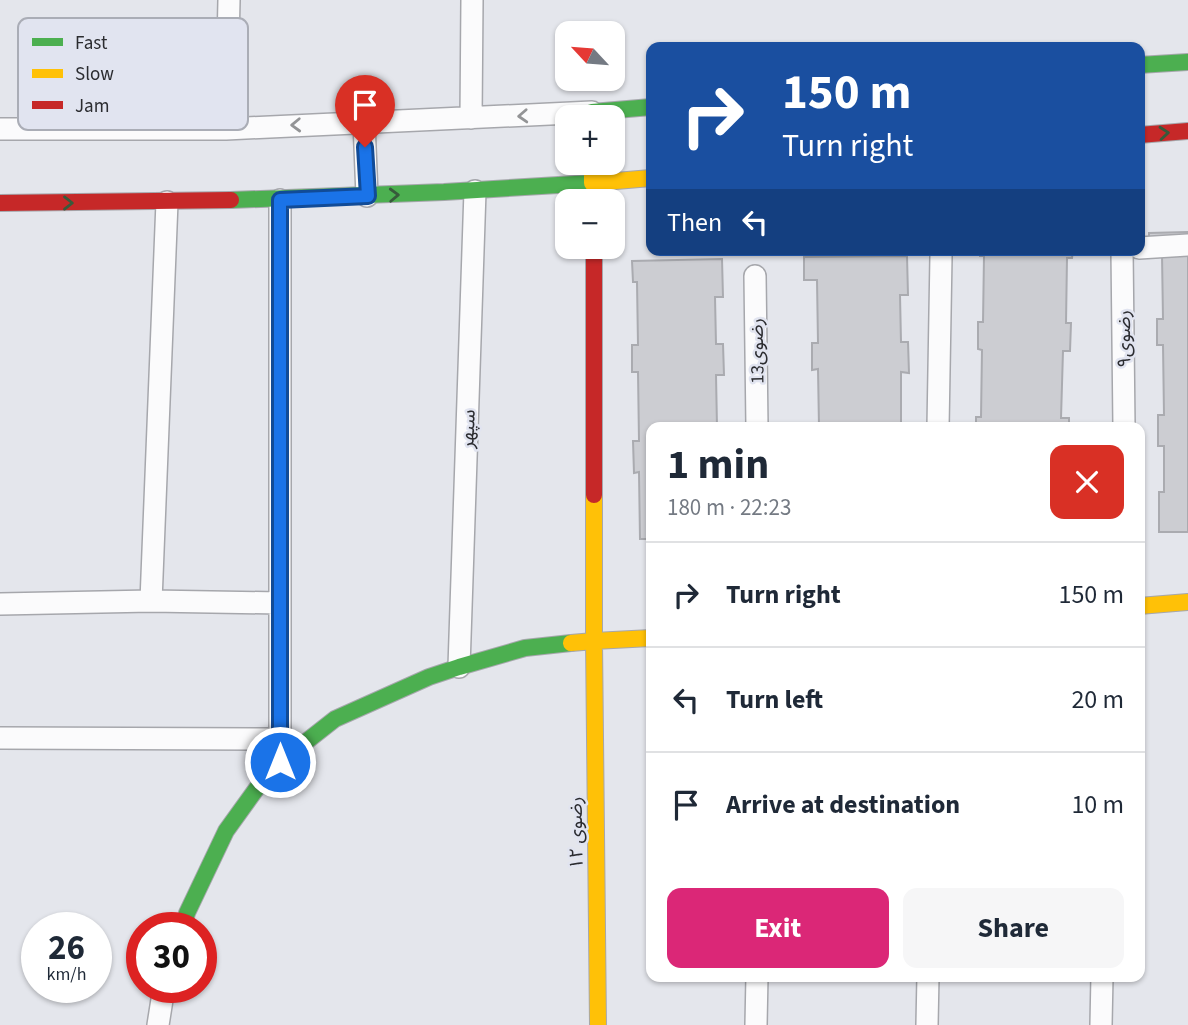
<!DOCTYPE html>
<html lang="en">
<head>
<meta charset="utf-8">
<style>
  body { margin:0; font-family:"Source Sans 3","Noto Sans Arabic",sans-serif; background:#f6f6f7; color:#1f2937; height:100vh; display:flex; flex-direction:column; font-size:26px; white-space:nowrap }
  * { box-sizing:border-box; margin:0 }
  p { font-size:23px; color:#747a83 }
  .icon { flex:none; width:38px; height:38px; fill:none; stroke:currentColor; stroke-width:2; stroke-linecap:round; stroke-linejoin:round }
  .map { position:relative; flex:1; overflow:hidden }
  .side { position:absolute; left:646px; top:422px; width:499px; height:560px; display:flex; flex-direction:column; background:#fff; border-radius:14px; box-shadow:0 2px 5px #0004 }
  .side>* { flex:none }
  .banner { position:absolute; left:646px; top:42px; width:499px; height:214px; border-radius:14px; box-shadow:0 2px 5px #0004; background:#1a4fa0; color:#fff; overflow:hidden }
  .needle { width:46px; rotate:296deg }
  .buttons { position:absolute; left:555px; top:21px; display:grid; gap:14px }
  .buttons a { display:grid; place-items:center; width:70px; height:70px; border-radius:14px; background:#fff; box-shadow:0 2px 5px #0004; font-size:35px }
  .speed { position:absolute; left:21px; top:912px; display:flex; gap:14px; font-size:35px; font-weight:700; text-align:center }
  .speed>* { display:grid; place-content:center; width:91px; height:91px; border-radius:50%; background:#fff; box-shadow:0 2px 5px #0004; line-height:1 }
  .speed small { font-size:18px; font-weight:400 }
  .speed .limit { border:10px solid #d22; background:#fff; color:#111 }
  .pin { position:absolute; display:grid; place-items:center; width:60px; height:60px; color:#fff; margin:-72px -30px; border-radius:50% 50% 50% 0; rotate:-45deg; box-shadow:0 0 7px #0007 }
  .pin .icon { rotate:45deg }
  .me { position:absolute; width:77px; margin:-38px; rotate:0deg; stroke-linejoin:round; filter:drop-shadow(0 0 5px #0008) }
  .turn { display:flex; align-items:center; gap:24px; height:147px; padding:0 21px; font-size:32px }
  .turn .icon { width:91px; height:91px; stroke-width:2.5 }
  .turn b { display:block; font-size:49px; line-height:60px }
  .then { display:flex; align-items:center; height:66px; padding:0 21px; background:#0003; gap:14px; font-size:26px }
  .round { display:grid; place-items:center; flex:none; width:74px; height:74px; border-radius:14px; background:#f6f6f7 }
  .head { display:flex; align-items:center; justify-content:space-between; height:119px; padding:0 21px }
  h1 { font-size:42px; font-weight:700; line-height:52px }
  .primary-button { display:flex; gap:14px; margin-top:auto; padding:14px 21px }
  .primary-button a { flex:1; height:80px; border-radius:14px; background:#db2777; color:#fff; font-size:28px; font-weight:700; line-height:80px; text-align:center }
  .primary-button a+a { background:#f6f6f7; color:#1f2937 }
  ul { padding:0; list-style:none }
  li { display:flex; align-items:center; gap:21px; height:105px; padding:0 21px; border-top:2px solid #e0e1e3 }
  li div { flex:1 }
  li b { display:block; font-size:26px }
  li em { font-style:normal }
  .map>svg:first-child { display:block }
</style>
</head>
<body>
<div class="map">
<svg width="1188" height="1025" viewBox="0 0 1188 1025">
  <rect width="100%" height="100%" fill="#e4e6ec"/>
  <path fill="#cccdd2" stroke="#aaabb0" stroke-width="2" d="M1188,232v300h-29v-40h5v-46h-6v-31h6l-1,-70h-6v-26h6l-1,-64h-13v-22z
    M980,250h93l-1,8h-5l-1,65h5l-1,28h-7l-2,67h8v9h-93v-10h5l1,-67 -4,-1v-27h5l1,-66h-4z
    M907,256l1,39h-8l1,47h7l1,31 -8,-1v55h-82l-1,-58 -6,1v-27h6l-1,-63h-13v-23z
    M722,259l1,38h-8l1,47h7l1,31h-8l1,52h-66v112h-11l-1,-67 -5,1 -1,-32h6l-1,-69h-6v-27h6l-1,-63h-4l-1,-21z"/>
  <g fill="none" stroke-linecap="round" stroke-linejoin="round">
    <g stroke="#a6a7ac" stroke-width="24">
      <path id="street" d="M471,118l1,-118
        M364,122l3,74
        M0,129h226l366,-17
        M226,129l3,-129
        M280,200v562
        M1139,248l49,-3
        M1122,250l2,177
        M755,276l2,151
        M938,427l3,-171
        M151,601l16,-399
        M0,604l151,-3 129,2
        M459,667l16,-476
        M0,738l280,1
        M158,1025l6,-38
        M756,1025l1,-49
        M927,1025l1,-49
        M1101,1025l1,-49"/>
    </g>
    <g stroke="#a6a7ac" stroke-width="18">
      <path id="fast" d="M1139,65l49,-3
        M592,117v-5l59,-5
        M231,200l213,-8 148,-9v18
        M183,928l4,-15 39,-82 44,-61 65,-51 94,-42 30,-10 66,-19 46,-5"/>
    </g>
    <g stroke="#a6a7ac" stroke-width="18">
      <path id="slow" d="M592,163v20l59,-5
        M594,495v146l57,-3
        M1139,606l49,-4
        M571,643l23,-2 4,384"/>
    </g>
    <g stroke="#a6a7ac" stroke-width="18">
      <path id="jam" d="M1139,135l49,-4
        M0,203l231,-3
        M594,247v248"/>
    </g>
    <use href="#street" stroke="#fbfbfc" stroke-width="21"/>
    <use href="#fast" stroke="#4caf50" stroke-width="16"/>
    <use href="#slow" stroke="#ffc107" stroke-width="16"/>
    <use href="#jam" stroke="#c62828" stroke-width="16"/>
  </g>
  <defs><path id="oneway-chevron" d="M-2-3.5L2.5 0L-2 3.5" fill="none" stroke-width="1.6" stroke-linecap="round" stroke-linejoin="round" transform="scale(1.75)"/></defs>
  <g stroke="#939496">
    <use href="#oneway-chevron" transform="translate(523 116) rotate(177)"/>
    <use href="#oneway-chevron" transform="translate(296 125) rotate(178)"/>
  </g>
  <g stroke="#375a3b">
    <use href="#oneway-chevron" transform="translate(1164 133) rotate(-5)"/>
    <use href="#oneway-chevron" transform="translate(394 195) rotate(-2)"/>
    <use href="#oneway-chevron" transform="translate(68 203)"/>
  </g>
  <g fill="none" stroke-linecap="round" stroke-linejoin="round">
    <g stroke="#114b97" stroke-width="18">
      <path id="route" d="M280,762v-562l88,-4 -3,-49"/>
    </g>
    <use href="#route" stroke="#1a73e8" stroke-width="12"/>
  </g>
  <g text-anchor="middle" stroke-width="5" stroke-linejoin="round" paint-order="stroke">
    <g font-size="19" fill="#2b2c30" stroke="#e1e4f0">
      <text transform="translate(1123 339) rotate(-91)" y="7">رضوی۹</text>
      <text transform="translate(756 351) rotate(-91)" y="7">رضوی13</text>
      <text transform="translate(467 429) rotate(-88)" y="7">سپهر</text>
      <text transform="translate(575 833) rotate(-91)" y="7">رضوی ۱۲</text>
    </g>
  </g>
  <rect x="18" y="18" width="230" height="112" rx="10" fill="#e1e4f0" stroke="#aaadb6" stroke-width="2"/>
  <rect x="32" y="38" width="31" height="8" fill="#4caf50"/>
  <rect x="32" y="69" width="31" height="9" fill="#ffc107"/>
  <rect x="32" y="101" width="31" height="8" fill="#c62828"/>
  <g font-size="19" fill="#2b2c30">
    <text x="75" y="49">Fast</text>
    <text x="75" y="80">Slow</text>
    <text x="75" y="112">Jam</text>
  </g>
</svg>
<div class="buttons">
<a><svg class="needle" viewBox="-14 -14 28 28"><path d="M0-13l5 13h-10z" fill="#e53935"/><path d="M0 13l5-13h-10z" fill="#747a83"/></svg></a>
<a>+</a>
<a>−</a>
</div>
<div class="speed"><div>26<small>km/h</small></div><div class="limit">30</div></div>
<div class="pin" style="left:365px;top:147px;background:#d93025"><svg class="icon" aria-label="arrive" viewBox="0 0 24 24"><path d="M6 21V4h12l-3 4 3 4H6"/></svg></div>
<svg class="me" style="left:280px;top:762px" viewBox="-20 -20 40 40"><circle r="17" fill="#1a73e8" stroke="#fff" stroke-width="3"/><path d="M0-11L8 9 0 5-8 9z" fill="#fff"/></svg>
<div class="banner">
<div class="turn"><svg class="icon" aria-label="right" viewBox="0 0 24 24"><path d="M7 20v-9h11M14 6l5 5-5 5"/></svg><div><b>150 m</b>Turn right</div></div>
<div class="then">Then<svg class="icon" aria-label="left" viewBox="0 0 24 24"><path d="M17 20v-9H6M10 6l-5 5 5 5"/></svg></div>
</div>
<section class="side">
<div class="head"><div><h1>1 min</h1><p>180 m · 22:23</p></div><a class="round" style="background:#d93025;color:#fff"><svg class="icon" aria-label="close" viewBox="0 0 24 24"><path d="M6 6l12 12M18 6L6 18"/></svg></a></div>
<ul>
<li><svg class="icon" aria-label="right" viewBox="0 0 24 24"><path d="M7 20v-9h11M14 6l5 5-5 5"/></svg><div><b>Turn right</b></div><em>150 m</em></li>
<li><svg class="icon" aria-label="left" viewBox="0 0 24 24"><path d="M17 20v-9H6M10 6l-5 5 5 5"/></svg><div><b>Turn left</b></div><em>20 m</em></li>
<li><svg class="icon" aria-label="arrive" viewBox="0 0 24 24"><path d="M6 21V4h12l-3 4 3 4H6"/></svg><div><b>Arrive at destination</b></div><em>10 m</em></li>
</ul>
<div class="primary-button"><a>Exit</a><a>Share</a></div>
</section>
</div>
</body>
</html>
